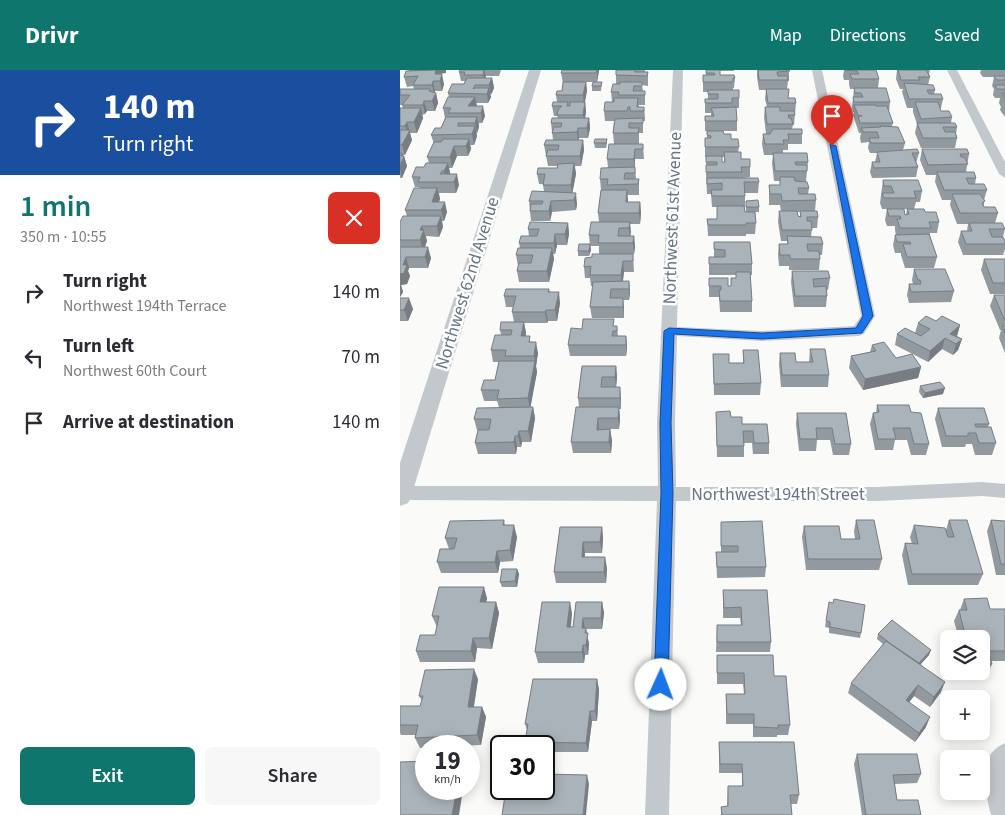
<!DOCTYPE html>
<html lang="en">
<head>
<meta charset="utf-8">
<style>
  body { margin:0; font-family:"Source Sans 3",sans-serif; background:#f7f7f7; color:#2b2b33; height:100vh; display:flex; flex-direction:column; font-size:19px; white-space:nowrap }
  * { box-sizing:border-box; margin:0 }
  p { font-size:16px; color:#7c7c81 }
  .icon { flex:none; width:28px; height:28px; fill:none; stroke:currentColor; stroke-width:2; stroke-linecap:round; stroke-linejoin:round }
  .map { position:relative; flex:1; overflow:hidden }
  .drawer { display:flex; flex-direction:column; background:#fff; width:400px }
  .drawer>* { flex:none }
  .hud { background:#1a4fa0; color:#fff; overflow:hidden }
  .fabs { position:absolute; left:540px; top:560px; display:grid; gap:10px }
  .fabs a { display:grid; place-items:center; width:50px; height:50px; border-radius:8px; background:#fff; box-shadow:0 2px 12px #0003; font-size:25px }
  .speed { position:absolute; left:15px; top:665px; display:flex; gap:10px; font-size:25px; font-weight:700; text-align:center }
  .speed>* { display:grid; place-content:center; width:65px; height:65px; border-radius:50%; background:#fff; box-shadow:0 2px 12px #0003; line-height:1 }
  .speed small { font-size:12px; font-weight:400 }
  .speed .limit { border:2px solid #111; border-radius:8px; background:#fff; color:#111 }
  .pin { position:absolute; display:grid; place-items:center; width:42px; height:42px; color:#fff; margin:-51px -21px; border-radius:50% 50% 50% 0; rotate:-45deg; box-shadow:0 0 5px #0007 }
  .pin .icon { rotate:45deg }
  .me { position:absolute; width:55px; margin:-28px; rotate:2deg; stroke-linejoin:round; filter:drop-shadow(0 0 4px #0008) }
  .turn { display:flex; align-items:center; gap:18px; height:105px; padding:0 20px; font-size:22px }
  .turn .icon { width:65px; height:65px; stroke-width:2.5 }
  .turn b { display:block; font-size:35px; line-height:42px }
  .round { display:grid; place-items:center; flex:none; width:52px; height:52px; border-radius:8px; background:#f7f7f7 }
  .overview { display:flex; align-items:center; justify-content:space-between; height:85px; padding:0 20px }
  h1 { font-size:30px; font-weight:600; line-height:38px; color:#0f766e }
  .primary-button { display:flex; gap:10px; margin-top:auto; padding:10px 20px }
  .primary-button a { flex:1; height:58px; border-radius:8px; background:#0f766e; color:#fff; font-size:20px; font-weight:600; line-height:58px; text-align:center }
  .primary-button a+a { background:#f7f7f7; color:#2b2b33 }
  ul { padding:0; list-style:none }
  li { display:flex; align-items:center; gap:15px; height:65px; padding:0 20px }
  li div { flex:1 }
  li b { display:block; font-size:19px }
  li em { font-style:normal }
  header { display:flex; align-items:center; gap:30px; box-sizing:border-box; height:70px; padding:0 25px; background:#0f766e; color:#fff }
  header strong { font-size:24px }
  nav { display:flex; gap:28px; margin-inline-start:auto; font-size:18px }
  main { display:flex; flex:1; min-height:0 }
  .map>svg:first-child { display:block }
</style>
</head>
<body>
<header>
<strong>Drivr</strong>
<nav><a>Map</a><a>Directions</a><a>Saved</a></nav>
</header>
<main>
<section class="drawer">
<div class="hud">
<div class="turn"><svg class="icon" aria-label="right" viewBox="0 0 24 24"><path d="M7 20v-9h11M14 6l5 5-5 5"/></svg><div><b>140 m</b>Turn right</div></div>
</div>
<div class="overview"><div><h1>1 min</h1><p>350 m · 10:55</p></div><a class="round" style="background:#d93025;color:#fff"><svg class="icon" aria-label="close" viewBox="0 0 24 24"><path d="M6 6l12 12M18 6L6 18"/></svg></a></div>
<ul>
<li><svg class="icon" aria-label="right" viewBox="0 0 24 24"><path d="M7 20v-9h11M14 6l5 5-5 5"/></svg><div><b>Turn right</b><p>Northwest 194th Terrace</p></div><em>140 m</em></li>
<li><svg class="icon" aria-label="left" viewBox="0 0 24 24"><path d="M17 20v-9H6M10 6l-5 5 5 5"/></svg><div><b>Turn left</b><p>Northwest 60th Court</p></div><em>70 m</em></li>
<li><svg class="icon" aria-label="arrive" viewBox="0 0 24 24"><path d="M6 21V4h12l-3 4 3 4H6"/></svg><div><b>Arrive at destination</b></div><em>140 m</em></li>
</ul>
<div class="primary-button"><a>Exit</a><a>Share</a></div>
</section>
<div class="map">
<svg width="605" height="745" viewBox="0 0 605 745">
  <rect width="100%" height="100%" fill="#fafaf8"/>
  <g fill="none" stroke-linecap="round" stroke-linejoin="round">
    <path fill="#c3c8cc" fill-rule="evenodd" d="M273,0h10l-6,257 85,4 92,-5 7,-10 -49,-246h10l53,246 -11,18 -5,2 -97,5 -85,-5 -2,87 1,64h201l105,-5 23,2v14l-23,-2 -105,5h-201l-7,314h-24l12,-314 -257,-1v-14h258l-1,-63z
      M547,0h10l48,92v16l-6,-4z
      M605,673v72h-14c-6,-25 -16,-59 14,-72z"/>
    <path fill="#c3c8cc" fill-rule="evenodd" d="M129,0h12l-130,427 -3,6 -8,3v-43z"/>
  </g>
  <path fill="#929a9f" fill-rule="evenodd" d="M9,0h37v3l-9,1 7,10 -2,7h-7v2h1l2,10 -3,8h-8l-2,3 -3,1 1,3 -6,15h-7l2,7 -7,15h-2v1h1l3,10 -5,12h-2v-69l3,-1 -1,-3h-2v-16h14l-1,-3 -6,1 -3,-10 5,-6z
    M60,0h41l-2,6h-13l-1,2h7l2,10 -4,7 1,2 -3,6h-12l1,3 8,10 -3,7h-3v4l-2,6h-1l1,3 -3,9h-4l1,4 -3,7h-11l-5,12h-3l1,5v1l9,11 -3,8h-17l1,6 -1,3 8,10 -3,9h-2l1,6 -4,10 -13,-1 1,5 -2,6 6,11 -3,10h-19l-1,3 2,5 -3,8 -6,1 2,7 -3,5v-75l7,-6 -2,-6 14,-22v-1h-4l-3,-10 17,-14 -2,-6 7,-13 -3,-9 10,-7 4,-10 -2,-10 6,-11 -1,-4 16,-9 1,-3h-4l-2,-9z
    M162,0h37l-2,12h-11l1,9 -2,11 1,10 -1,6h4l1,10 -2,10h-9l-1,2h5l1,10 -3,16h-6l1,8 -4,19 5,11 -1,6 -24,2 -2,9h-19l-2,-20 15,-9 -1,-8h-4l-2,-10 20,-6v-2h-9l-4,-21 9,-5 -2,-17 7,-5 -1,-2h-3l-2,-10 5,-4 -1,-7 6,-4 1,-8 -2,-10z
    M216,0h29v2h3v14l-6,-1 1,6h2v14h-6v2h5l1,10v4h-2v12h-4v11h-25l-1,-11 1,-12h-9l-1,-10 8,-9 -1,-10 5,-8z
    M306,0h28v1h-14v4l15,3 -1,10h-1v2l6,8v10h-3l1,13v10h-14l1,3 7,5 8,8 -1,5 3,7 9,8v10l-8,1 17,4 -1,11h-13v19h1v-11l13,6v5h-4l1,11 -1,11h-9v2h-38l-1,-17h10v-12h-5l-1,-13h-4l-1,-19v-18h-1v-19h2v-7h10h-12v-15h6v-3h-6v-14h3v-7h-5v-17h3zM322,87h2v5h-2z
    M357,0h32v11h-1l-1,8 1,9 8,5 -2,22h-1l-1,4 10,5v10h-14v6h-5v3l25,9 -2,19 3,7 -1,6 8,6 -1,11 3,6 -1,11h-5l-1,9 12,7 -1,11h-2v4l-1,11h-30v-4h-10l-1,-11 1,-11h8v-3h-6l-3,-19 1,-11h2l-1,-6h-11v-20h11v-4h-6l-2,-18 1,-8h-9l-2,-11 1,-10h3l-2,-17 1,-10h2l-2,-8 1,-9h-7l-2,-13zM397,142h3v4h-2z
    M444,0h32l3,9 -1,9 12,14 -1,10 4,11 -1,3 13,17 -2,7 16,3 -3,10 2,4 -2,10 -44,1 -2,-6 2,-10h3l2,-9h-7l-2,-5 1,-6 -8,1 -1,-5 1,-5h-2l-6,-18 1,-3h-1l-1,-5 2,-18h-4l-1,-5v-4h-5l-1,-4z
    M497,0h33l-1,4 1,3 -2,8 7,5 -1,4 9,5 -2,9h-1l1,3 11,6 -1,6 6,4 -1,7 1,4 -2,10h-34l-6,-15 2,-9 -4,-12v-4h-6l-5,-16 1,-3h-3l-4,-10z
    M581,0h24v47l-5,-7 1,-3 -2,-4 1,-5h-5l-2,-3 1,-6 -2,-3 2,-9h-11l-3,-4z
    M202,12l-1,9h-9v-5z
    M207,69v5l-1,4h-11l-1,-5z
    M243,74l1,15h-9v8l1,12h3v16h-12l1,7h12l1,11 -1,11h-10v12h4l1,11 -1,7h-35v-8h-9l-1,-11 10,-13 -1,-9 3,-23 -1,-11 8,-12 -1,-8z
    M522,79l47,5 -3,18 10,6 -1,6 12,6 -3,10v7l14,6 -3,10 10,5 -2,9 2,4v8l-2,6h-40l-5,-13 3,-11h6l1,-7h-11l-7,-19 1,-5h-9l-7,-18 1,-7h-10l-6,-15z
    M483,110l39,11 -2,11h-4l-2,7h-25l16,6h1l1,-6 18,3 14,10 -2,11h-7v3l7,21 -3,11h-29l-4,-13v-2h-6l-2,-8 2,-10h1l-1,-5v-4h-8l-2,-6 2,-11h-5l-2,-6z
    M168,153l1,11 -2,11h-10l-2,9h-2l1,5 -5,23h-30l-2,-11 1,-5 -2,-11 4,-7 -1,-5 10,-7 -1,-7z
    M314,172l38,22v11h-2l2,26v11h-32l-1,-15h-10v-19l19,8h3v-8h5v-3h-27v-18h5z
    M190,174l1,6 -2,6h-11v-5z
    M233,184l1,18h-10l-1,9h6l1,12 -1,7h-6l1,9v9h-32l-2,-11 3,-21h-2l-1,-8h-5l-1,-11 8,-10z
    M584,189h21v35h-15l-9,-24z
    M514,199l40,22 -3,11 -42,1 -2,-8 2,-11h4l-1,-4z
    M392,201l38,7 -2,12h-2l1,6 -1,11h-32l-3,-25z
    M149,219l1,3 10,11 -3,18h-9l-1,2h-23l2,10v3l5,6 7,11 -2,13 1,6 -7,35h3l2,11 -4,24h-9l-1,5h-4l-1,7h-38l-3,-11 3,-13h-1l-3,-11 25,-12 -2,-6h-13l-3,-11 14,-10 4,-18h-6l-2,-12 10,-15 -1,-5 14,-8 -2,-10 1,-5h-7l-2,-11z
    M594,225h11v58l-6,-15 2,-8h-1l-10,-24z
    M0,228l13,11 -5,12h-8z
    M536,251l24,4 -3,11 5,3 -4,11 -5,5 -11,-6 -14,13 -33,-17 2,-11 18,-1 3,-10z
    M217,256l1,10h8l1,12 -1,8h-56l-2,-11 14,-16z
    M472,275l24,13 25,9 -3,11 -55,12 -14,-22 2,-12 19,-4z
    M410,279l19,26 -1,12h-47l-2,-23 1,-11 16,9h13z
    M343,280l18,33 -1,12h-46l-1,-41 16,9h14z
    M182,296h34l1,11 -1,10 5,12v10h-2l1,9 -1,11h-9l2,12 -1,12h-38l-2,-11 8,-35 -1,-9z
    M520,316l23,8 -20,4 -4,-6z
    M477,335l34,7 18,32 -3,11h-15l-4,-15h-12l-2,10h-18l-5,-26 3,-11h3z
    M538,338l51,16 -1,3 8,16 -4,12h-17l-3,-11h-6l-1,3h-23l-7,-28z
    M316,342l15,5 11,7 27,19v11h-16l-1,-11h-8v14h-27z
    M397,343h49l5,31 -2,11h-16l-3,-15h-13l-1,11h-17l-3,-27z
    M104,450l1,5 12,12 -4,24 -13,1 -2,11h-57l-4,-11 12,-13 -4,-11z
    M456,450l26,39 -3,11h-73l-4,-33 2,-11 37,13h14l-1,-8z
    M549,450l34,54 -5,11h-70l-6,-30 3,-12 7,1 -2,-7 4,-12 32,5z
    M591,450l14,1v54h-9l-9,-44z
    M321,452l45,45 -1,10 -48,1 -1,-26h5z
    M160,457h42l1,11 -1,15h-17v4l22,11 -1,15h-50l-2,-11z
    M117,499l2,5 -2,13h-15l-2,-5z
    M323,520h44l4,52 -1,10h-54l1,-27h24l-1,-7h-17z
    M87,528l-1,4h10l3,11 -7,36 -15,-1 -2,14h-55l-4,-11 19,-16 2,-8 -5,-11z
    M564,529l26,10h15v52h-14l1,3 -5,11h-18l-1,-4h13v-32h-22l-5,-18 5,-11h1z
    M176,532h26l2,11 -2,16h-16l3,15 -1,11h-3l-1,8h-46l-3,-11 37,-39 -1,14h2z
    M429,532l32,31 -1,5 -31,-5v-5l-4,-1z
    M478,564l51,21 -8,9 20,28 -11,15 -16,-11 -5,6 17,25 -11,15 -67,-49 3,-10 32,-39 -6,-5z
    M317,585l57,21 16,49 -2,10h-11v2h-24v-13h-27v-30h18l-1,-10h-26z
    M78,609l-4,28h8l4,10 -5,28 -23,1h-32v2h-6l-5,-10 1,-3h-15l-1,-2v-26l20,-1 2,-6 -3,-4z
    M197,609l2,11 -2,31h-5l-4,31h-44v-6h-17l-2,-4 2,-12 -2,-6z
    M319,672l80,53 -2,9h-6l1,11h-71v-8l6,-1 1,-20h14v-13h-23z
    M457,684l64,20 -4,9 -22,1 2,16 24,15h-59l-8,-51z"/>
  <path fill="#777d82" d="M9,0h37v3l-35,4z
    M84,0l2,6 -1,8 -2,-9z
    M197,0h2v1l-2,11z
    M42,4l2,10 -2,7 -2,-10z
    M92,8l2,10 -3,7 -2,-10z
    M33,11l2,10 -1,3 -2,-9z
    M186,12l1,9 -3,14 -1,-10z
    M89,18l2,9 -3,6 -1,-9z
    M36,23l2,10 -3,8 -3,-10z
    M75,27l2,9h-9z
    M24,31l3,10 -2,3 -2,-9z
    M185,32l1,10 -2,13 -1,-10z
    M83,36l2,10 -3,7 -1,-10z
    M21,38l2,10 -6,15 -3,-11z
    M77,47l2,10 -2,6 -2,-10z
    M189,48l1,10 -2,10 -1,-10z
    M7,52l5,18 -7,15 -3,-10 6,-11 -3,-8z
    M75,56l2,10 -3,9 -2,-11z
    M178,58l1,10 -1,5 -1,-11z
    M69,69l2,10 -3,7 -2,-10z
    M183,70l1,10 -3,16 -1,-10z
    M54,76l3,10 -5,12 -2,-11z
    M235,79v10l-1,11v-11z
    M2,83l2,5v-2l3,10 -5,12 -2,-8v-4l1,-10z
    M48,93l2,10 -3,8 -3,-10z
    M174,93l2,11 -4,21 -1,-10z
    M57,104l2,11 -3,8 -2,-11z
    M37,118l3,11 -4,11 -4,-8z
    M227,120l1,10 -2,13v-11z
    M176,123l1,11 -1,6 -2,-10z
    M151,131l1,11 -2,9 -1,-10z
    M45,132l2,10 -3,9 -3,-11z
    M240,132l1,11 -1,11 -1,-11z
    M41,146l2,11 -4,10 -2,-11z
    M230,152l1,10 -1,7 -1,-11z
    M168,153l1,11 -2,11 -2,-11z
    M22,156l5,15 -4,10 -3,-11v-10z
    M155,164l2,11 -2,9 -1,-11z
    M234,166l1,11 -1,7 -1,-11z
    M190,174l1,6 -2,6v-5z
    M28,177l3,11 -3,10 -3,-11z
    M152,178l2,11 -5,23 -2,-11z
    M6,187l3,11 -1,3 2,5 -3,8 -6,1 2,7 -3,5v-23z
    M223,191l1,11 -2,14 -1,-11z
    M229,211l1,12 -1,7z
    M159,222l1,11 -3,18 -2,-11z
    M9,228l4,11 -5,12 -4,-11z
    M223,228l1,11v9l-1,-11z
    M146,240l2,11 -1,2 -2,-11z
    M124,252l2,11 -3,14 -2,-11z
    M560,255l-3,11 -7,-2z
    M226,266l1,12 -1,8z
    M545,268l-3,11 -14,13 2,-11z
    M562,269l-4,11 -5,5 3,-11z
    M136,272l2,11 -2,13 1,6 -7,38 -2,-12 7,-37 -1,-5z
    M216,296l1,11 -1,11 -1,-11z
    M521,297l-3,11 -55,12 2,-11z
    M220,317l1,12v10l-1,-11z
    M545,318l-2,6 -20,4 2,-5z
    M133,337l2,11 -4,24 -3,-11z
    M219,337l1,11 -1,11 -1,-11z
    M198,348l1,12h-2z
    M210,359l2,12 -1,12 -2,-11z
    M119,361l3,11 -1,5 -3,-11z
    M115,366l2,11 -1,7 -2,-12z
    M114,455l3,12 -4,24 -3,-11z
    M202,457l1,11 -1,15 -2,-11z
    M183,472l2,11 -2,15 -1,-11z
    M97,481l3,11 -2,11 -3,-11z
    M205,487l2,11 -1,15 -2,-11z
    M117,499l2,5 -2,13 -2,-6z
    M84,517l3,11 -3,15 -4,-11z
    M96,532l3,11 -7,36 -3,-11z
    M170,532l2,11 -3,25 -2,-11z
    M202,532l2,11 -2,16 -1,-11z
    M183,548l2,11 -3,-1z
    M186,558l3,16 -1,11 -2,-10 -1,-12z
    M73,568l4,10 -2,14 -4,-11z
    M183,575l2,10 -1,8 -2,-11z
    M531,580l-2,5 -14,15 2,-5z
    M74,599l4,10 -6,38 -4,-10z
    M197,609l2,11 -2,31 -2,-10z
    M545,612l-4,10 -11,15 4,-10z
    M518,615l-4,11 -11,14 3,-10z
    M82,637l4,10 -5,28 -4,-10z
    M190,641l2,10 -4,31 -2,-9z
    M530,647l-4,10 -11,15 4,-9z
    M187,705l2,9 -3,31h-3z
    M57,719h1l4,7 -3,19h-7z"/>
  <path fill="#aab3b9" stroke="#777d82" d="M36,0l-1,4h7l-2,7h-7l-1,4h-19l5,-9 -14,1 2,-6z
    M60,0h24l-1,5h-19l1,-3h-6z
    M162,0h35l-1,3h-35z
    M216,0h19v2h13l-1,4 -31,-1z
    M306,0h14v5h14l1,3h-2v4h-30v-7h12l-1,-2h-8z
    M358,0h31l1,1 -13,1 1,4h9l1,4h-29z
    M445,0h31l3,9h-27l-2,-5h9l-2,-3z
    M498,0h28l4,7h-12l2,3h-19z
    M594,6h11v4h-8z
    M67,8h25l-3,7h-14l-2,4 2,-1h14l-2,6 -39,-1 4,-9h12z
    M163,12h23l-3,13h-27l1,-4h5z
    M193,12h9l-1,4h-9z
    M220,12h22v4h-8l-1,5h12v4h-27l1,-3h-8l2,-8h7z
    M504,13l29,2 2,5h-8l2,4h12l2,5h-34z
    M595,15h10v4h-8z
    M454,18h32l4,14h-36l-1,-5h10l-2,-4h-6z
    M0,19h30l-1,2 7,2 -4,8h-8l-1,4h-21l8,-10h-10z
    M366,19h23l-1,9h7l1,5h-28z
    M308,20h31v8h-7v5h-27v-4h13v-5h-10z
    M602,23h3v4h-1z
    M48,27h27l-7,9h15l-2,7h-33l3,-5h-8z
    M214,28h24l-1,9h7v4h-14v-4h-2l-1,4h-23l1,-9h9z
    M153,32h15l-1,4h3v-4h15l-2,13h-26l1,-5 4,-4h-10z
    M515,32h23l3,9h8l3,6 -31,2z
    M454,35h22v1h11l6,17h-33l-2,-7h4l-4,-1z
    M336,37l1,14h-32v-5h9l-3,-8z
    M365,37h15v4h14l1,4h-7l1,3h2l2,6h-26z
    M0,38h21l-7,14h-7l-2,4h-5z
    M46,47h31l-2,6h-17v3h17l-3,8 -41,1 4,-7h6z
    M152,48h37l-2,10h-9l-1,4 -25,1 2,-6h7l1,-4h-11z
    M243,48v5h-14v5h10l-1,5h-25l2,-14z
    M517,53h38l2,4h-14l2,5h10l2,6h-34z
    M480,56l18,1 7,16h-34l-2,-5h10l-2,-6h-14l-2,-4 20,-1z
    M373,59h29v5h-14l1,6h-6l1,4h-19l-2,-10h7z
    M0,60h10l-8,15h-2z
    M307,61h16l1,3h7v5h7l1,8h-34v-9h6v-2l-4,-1z
    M43,69h26l-3,7h-12l-4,11h-23l7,-15h7z
    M195,69h12l-1,4h-12z
    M146,70h37l-3,16h-34l2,-6h10l1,-5h-15z
    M209,74h34v5h-8l-1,10h-27z
    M517,79l2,4h-7l6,14 -44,1 -2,-6h8l-3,-10z
    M522,79h45l2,5h-9l1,3h3l4,7 -40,1z
    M324,82h17v7h9v8h-9l1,5h-36v-7h11v-3h-11v-6h16v6h3z
    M0,83h2l-1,3h3l-4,10z
    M373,83h34l1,9h-13l1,3h11v6h-32z
    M26,93h22l-4,8h-2l-2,3h17l-3,8h-36l2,-5h-8l4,-10h8z
    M174,93l-3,22h-28l2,-11h-8l1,-6h19l1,-4z
    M235,97v6h-10l-1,6h15l-1,5 -31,1 1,-6h-8l1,-11z
    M537,102h37l2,6h-10l3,6h15l3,6h-43z
    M380,107h14l1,4 12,1 2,6h-11l1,6h16l1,6 -34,1 -1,-7h-11l-1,-9h11z
    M307,108h51l1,4h-15l1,14h-33l-1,-6h11v-7l-15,1z
    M483,110h35l4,11h-8l2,7h-32l-2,-5h12l-3,-7h-7z
    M14,118h23l-5,14h13l-4,8h-36z
    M201,120h26l-1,12h14l-1,11h-41z
    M132,121l44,2 -2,7 -23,1 -2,10h-19l1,-7h11l1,-3h-14z
    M552,124h28l5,7 -3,2 2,4h11l3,6h-38z
    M358,130l1,7h-13v-6z
    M317,136h27l1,6h10l1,11h-10v2h-38l-1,-6h10z
    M487,139h17l1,6 4,-1 -2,-5h17l1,3h11l3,10h-10l2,6h-31l-3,-9h4l-1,-3h-11z
    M379,141h18l1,5 3,1 -1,-6h17l1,6h-11v4h4l1,9h-30z
    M3,146h38l-4,10h-15l-2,4h4l-4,10h-20v-18z
    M130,152l38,1 -3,11h-10l-1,9h-35l2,-7h16l2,-7h-11z
    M191,152h39l-1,6h-10l-1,8h16l-1,7h-35l1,-8h-10z
    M569,153h33l3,6h-16l3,8h11l2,4v3h-39l-5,-13h11z
    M529,164l8,23h-30l-4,-13h8l-1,-2h-13l-2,-7z
    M387,166l34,1 2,7h-16l1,7h11l1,8h-30v-4h-10l-1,-11h9z
    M314,172h36l2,22h-43v-7h16v-7l-11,-1z
    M179,174h11l-1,7h-11z
    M0,177h28l-3,10h-19l-3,8h4l-3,8 -4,1z
    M118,178h34l-5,23h-30l2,-8h12l2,-8h-17z
    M192,184h41v7h-10l-2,14h-31l1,-9 -7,1 1,-9 7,-1z
    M584,189h21v24h-12z
    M514,199h31l9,22 -43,1 -2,-8h12l-1,-4h-2z
    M392,201h36l2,7 -17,1 1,8 12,-1 1,10h-32z
    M336,202h14l2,29h-32l-1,-11h2v-4h-12v-8h19v8h3v-8h5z
    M229,211v8h-18l-1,9h13v9h-33l3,-25z
    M106,219h43l-1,3h11l-4,18h-9l-1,2h-33l4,-16h-12z
    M594,225h11v24h-1z
    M0,228h9l-5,12h-4z
    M526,246l10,5 6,-5 18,9 -10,9 12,5 -6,5 -11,-6 -15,13 -33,-17 8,-6 16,8 9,-7 -12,-6z
    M183,249h31l-1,7h4v5h-4l-1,5h14v9h-58l3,-17 11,1z
    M101,252h23l-3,14h9l-1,6h7l-2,14h-29l1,-6h-15l4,-15h16l1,-5h-12z
    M602,256h3v7z
    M484,272l12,16 16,-4 9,13 -56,12 -14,-23 25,-5 -4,-6z
    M410,279h15l4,26h-47l-2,-22h15l1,9h17z
    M343,280h15l3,33 -47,1 -1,-30h16v9h15z
    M99,291h36l-7,37 -31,1 2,-9h-18l3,-10h11z
    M182,296h34l-1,11h-13l-1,10h19v11h-42z
    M540,312l5,6 -20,5 -5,-7z
    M477,335h32l2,7 10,1 8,31h-15l-4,-16h-17l3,11h-18l-5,-26 6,-1z
    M133,337l-5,24h-9l-1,5h-3l-1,6 -39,1 3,-13h11l2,-11h-17l3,-11z
    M176,337h43l-1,11h-20l-1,12 13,-1 -1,13h-38z
    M538,338h46l5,16h-14l1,3h15l5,16h-17l-3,-10h-8v3h-22z
    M330,341l1,6h11v7h25l2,19h-15l-1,-12h-10l1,15h-27l-1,-34z
    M397,343h49l5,31h-16l-3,-16h-16l1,11h-17z
    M104,450l-1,5h11l-4,25 -13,1 -2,11h-58l3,-13h14l3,-11h-12l5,-17z
    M456,450h18l8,39h-74l-4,-33h35l2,13h19z
    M549,450h18l16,54h-71l-7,-31 13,1 -4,-19 31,3 3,9h6z
    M591,450l14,1v43h-4z
    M362,451l4,46h-49l-1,-15h22v-6h-17v-24z
    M160,457h42l-2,15h-17l-1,15h23l-1,15h-50z
    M102,499h15l-2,12 -15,1z
    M39,517h45l-4,15h16l-7,36h-16l-2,13h-55l4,-16h15l4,-19h-7z
    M323,520h44l4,52h-54v-17h25l-1,-18 -17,1z
    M587,528l3,11h15v42h-17l4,13h-11v-25h-15l-7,-29h8l-3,-11z
    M434,529l31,6 -4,28 -31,-6v-5l-4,-1 3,-19 4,1z
    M142,532h28l-3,25h6l3,-25h26l-1,16h-18l-1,10h4l-1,5h3l-2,12h-3l-1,7h-47z
    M492,550l39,30 -12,13 -28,-19 -13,-10z
    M486,571l59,41 -11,15 -16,-12 -12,15 24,17 -11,16 -68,-50z
    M317,585h56l1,21h12l4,49h-12v3l-24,-1v-13h-27l-1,-20h19l-1,-21h-27z
    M74,599l-6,38h14l-5,28 -62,3 3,-13h-18v-19h20l3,-10h-4l6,-26z
    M133,609h64l-2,32h-5l-4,32 -61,-1 3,-18h-3z
    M319,672h75l5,53h-9l2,20h-70l-1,-8 7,-1v-20h15l-1,-22h-22z
    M457,684h60l4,20 -28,1 4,25h21l3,15h-55z
    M26,691v28h31l-5,26h-52v-53z
    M144,704l43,1 -4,40h-81l4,-26h38z"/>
  <path fill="#1a73e8" stroke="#114b97" d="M430,74l6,2 37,170 -11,17 -100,6 -88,-5 -3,89 2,70 -5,192 -2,5 -5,2 -5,-2 -2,-5 7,-192 -1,-70 4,-92 5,-3 93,5 94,-5 7,-12z"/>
  <g text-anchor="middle" stroke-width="5" stroke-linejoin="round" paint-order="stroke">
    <g font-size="18" fill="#657683" stroke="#fff">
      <text transform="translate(272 148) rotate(-88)" y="6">Northwest 61st Avenue</text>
      <text transform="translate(67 213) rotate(-73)" y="6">Northwest 62nd Avenue</text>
      <text x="378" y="430">Northwest 194th Street</text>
    </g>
  </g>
</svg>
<div class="fabs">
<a><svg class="icon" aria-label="layers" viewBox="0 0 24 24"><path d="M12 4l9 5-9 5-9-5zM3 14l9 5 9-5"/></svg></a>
<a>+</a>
<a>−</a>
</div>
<div class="speed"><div>19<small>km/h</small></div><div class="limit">30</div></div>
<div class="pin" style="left:432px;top:76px;background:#d93025"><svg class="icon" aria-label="arrive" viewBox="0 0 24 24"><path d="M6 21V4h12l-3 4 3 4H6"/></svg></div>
<svg class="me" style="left:261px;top:615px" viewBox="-20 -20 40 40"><circle r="19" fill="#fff"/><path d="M0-13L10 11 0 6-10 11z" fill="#1a73e8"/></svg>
</div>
</main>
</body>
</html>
